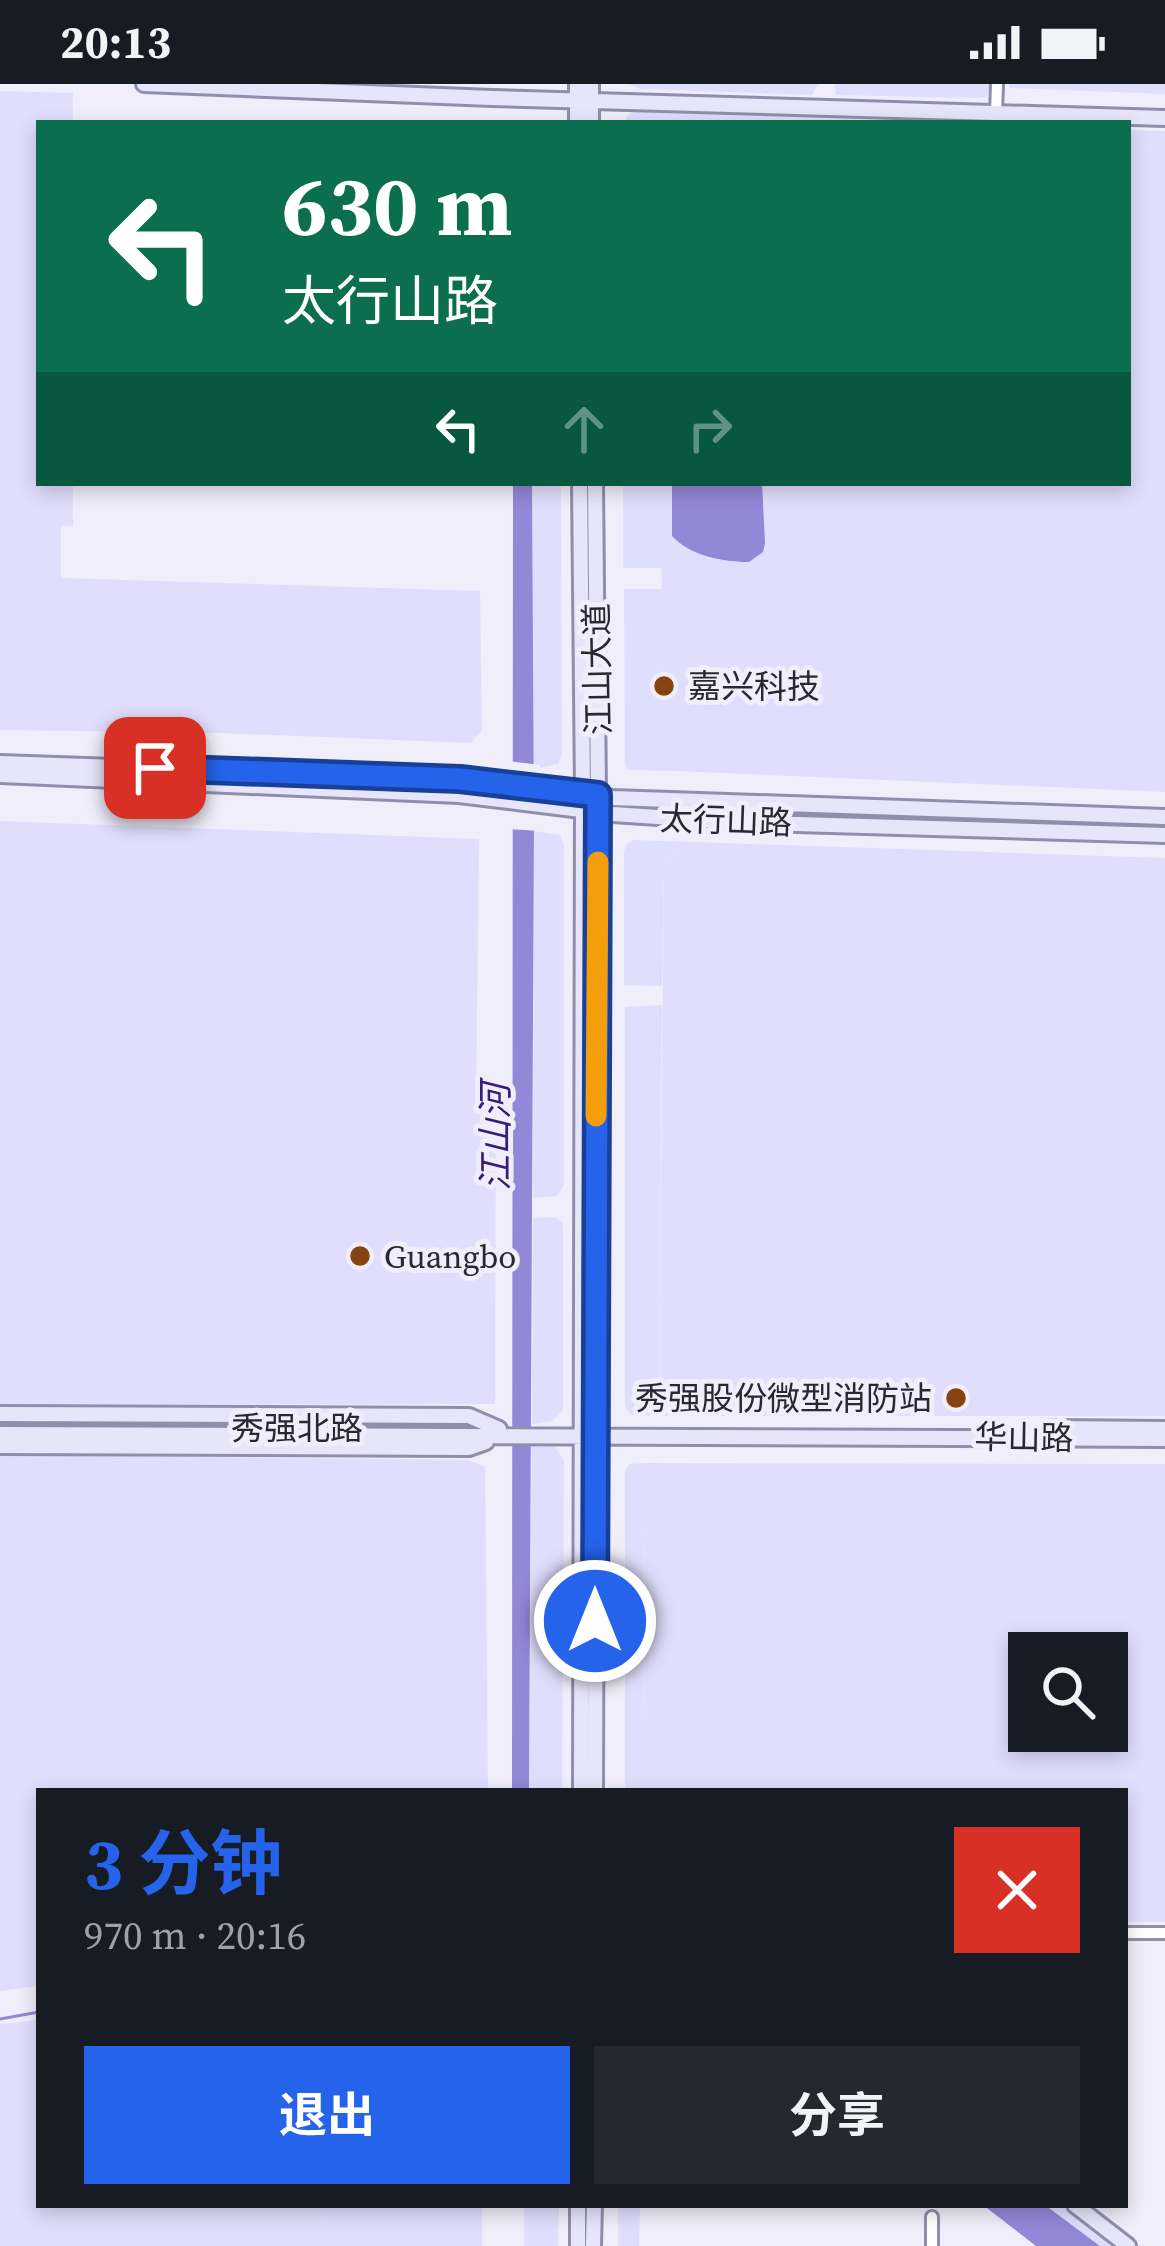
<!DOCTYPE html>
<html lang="zh">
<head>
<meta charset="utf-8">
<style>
  body { margin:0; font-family:"Source Serif 4","Noto Sans SC",serif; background:#242831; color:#f1f3f6; height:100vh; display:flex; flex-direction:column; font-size:45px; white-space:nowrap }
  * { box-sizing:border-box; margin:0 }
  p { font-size:39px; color:#9ea1a6 }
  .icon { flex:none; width:66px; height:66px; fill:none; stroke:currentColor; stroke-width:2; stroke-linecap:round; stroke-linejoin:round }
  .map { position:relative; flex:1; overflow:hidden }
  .drawer { position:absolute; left:36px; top:1704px; width:1092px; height:420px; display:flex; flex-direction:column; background:#171b24; border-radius:0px; box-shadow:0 6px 18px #0003 }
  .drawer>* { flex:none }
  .hud { position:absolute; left:36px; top:36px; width:1095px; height:366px; border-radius:0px; box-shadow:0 6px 18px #0003; background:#0b6e4f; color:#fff; overflow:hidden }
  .tools { position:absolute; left:1008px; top:1548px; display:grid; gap:24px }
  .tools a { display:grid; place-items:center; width:120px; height:120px; border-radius:0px; background:#171b24; box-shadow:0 6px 18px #0003; font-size:60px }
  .pin { position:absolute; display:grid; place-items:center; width:102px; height:102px; color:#fff; margin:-51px; border-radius:24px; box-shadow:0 6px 18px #0006 }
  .me { position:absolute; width:132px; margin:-66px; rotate:0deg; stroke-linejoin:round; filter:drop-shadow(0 0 9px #0008) }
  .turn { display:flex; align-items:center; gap:42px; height:252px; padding:0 48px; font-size:54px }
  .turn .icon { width:156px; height:156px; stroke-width:2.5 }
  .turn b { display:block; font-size:84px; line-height:102px }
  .lanes { display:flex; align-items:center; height:114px; padding:0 48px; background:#0003; justify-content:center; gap:60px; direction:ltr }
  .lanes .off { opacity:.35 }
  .round { display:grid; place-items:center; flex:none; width:126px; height:126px; border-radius:0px; background:#242831 }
  .headline { display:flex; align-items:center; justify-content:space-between; height:204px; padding:0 48px }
  h1 { font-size:72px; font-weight:700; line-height:90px; color:#2563eb }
  .button { display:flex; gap:24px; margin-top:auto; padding:24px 48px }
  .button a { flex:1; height:138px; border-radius:0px; background:#2563eb; color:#fff; font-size:48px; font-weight:700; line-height:138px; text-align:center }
  .button a+a { background:#242831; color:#f1f3f6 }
  .status { display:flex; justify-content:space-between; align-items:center; height:84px; padding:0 60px; background:#171b24; direction:ltr }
  .status svg { height:33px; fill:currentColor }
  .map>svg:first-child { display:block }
</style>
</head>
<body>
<div class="status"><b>20:13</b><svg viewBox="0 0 49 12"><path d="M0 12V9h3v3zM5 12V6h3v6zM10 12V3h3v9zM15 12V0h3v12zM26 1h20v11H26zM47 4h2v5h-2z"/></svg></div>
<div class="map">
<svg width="1165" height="2162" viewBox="0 0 1165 2162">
  <rect width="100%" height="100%" fill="#efeefa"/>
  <path fill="#e1defd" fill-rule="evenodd" d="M1009,0h156v10l-156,-6z
    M0,7l73,2v30h-34v360h34v43h-12v52l419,13 2,139 -11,13 -251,-10 -220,-3z
    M1128,61l37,1v646l-490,-21 -12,-7 -2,-281h467z
    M0,737l479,18 -3,260 20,1 -1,304 -495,1z
    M694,758l471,16v558h-506l5,-552 10,-14z
    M0,1371l468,5 17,7 3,324h-449v195l-39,5z
    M644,1379l521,1v458h-40v-131h-480zM1029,1569h78v78h-78z
    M39,1936v185h284l-1,41h-322v-222z"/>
  <path fill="#e0defd" d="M628,0h190l-6,11 -172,-6z
    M835,0h155l-3,13 -15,1 -136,-3z
    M0,23h68v16h-29v26h-39z
    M645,26l313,13h-332v-6l5,-4z
    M1128,46l37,1v15l-37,-1z
    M532,399h29l1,271 -4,10 -24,5z
    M623,399h38l1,85h-39z
    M624,505h38l1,174 12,8 -47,-1 -3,-6z
    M534,747l26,4 4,10v340l-7,11 -24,2z
    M633,756l61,2 -20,8 -10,14 -2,122 -38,-1v-133l2,-7z
    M1165,916v96l-213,-4 2,-91z
    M662,921l-3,411 -27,-1 -6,-6 -1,-7v-395z
    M951,1027h214v91h-214z
    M555,1133l7,5 1,6v183l-11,10 -20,3 1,-206z
    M532,1360l23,3 9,13 -2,331h-33z
    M644,1379l1,328h-20v-321l5,-6z
    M952,1607h77v40h78v-39h58v216h-40v-117h-173z
    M323,2121h159v41h-160z
    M524,2121h35l-1,41h-34z
    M618,2121h22l-1,41h-21z
    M1045,2121h23l53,41h-21z"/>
  <path fill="#9387d7" d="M513,399h19l2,337 -5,971h-17z
    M672,399h90l3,60 -2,9 -14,10c-25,0 -59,-6 -77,-26z
    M983,2121h62l55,41h-64z"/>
  <path fill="#efeefa" d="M508,677l32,4v66l-32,-2z"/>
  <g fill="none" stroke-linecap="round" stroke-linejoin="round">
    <path stroke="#9387d7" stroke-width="3" d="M0,1935l39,-7"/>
    <g stroke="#918eab" stroke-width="16">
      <path id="street" d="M996,30l1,-30
        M1125,1849h40
        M932,2133v29"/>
    </g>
    <g stroke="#918eab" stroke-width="20">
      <path id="secondary" d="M144,0l348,14 673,20
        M577,0v39
        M591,0v39
        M580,399l3,310 -2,998
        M595,399l3,312 -3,996
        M0,679l460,16 153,19 552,19
        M0,691l459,20 154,19 119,8 433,13
        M0,1330l469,2 30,13
        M1050,1344l115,1
        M0,1350l1165,5
        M0,1362l469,2 17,-6
        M1075,2121l53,41
        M578,2162v-41
        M593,2162l1,-41"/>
    </g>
    <use href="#street" stroke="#fff" stroke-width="10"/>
    <use href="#secondary" stroke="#e7e5fa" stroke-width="14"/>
  </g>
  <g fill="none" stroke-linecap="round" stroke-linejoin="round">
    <g stroke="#184099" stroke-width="30">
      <path id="route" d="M155,684l305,11 138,16 -3,826"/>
    </g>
    <use href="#route" stroke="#2563eb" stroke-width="21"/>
    <path stroke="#f59e0b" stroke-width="21" d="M596,1032l2,-254"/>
  </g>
  <g fill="#854312" stroke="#efeefa" stroke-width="4.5">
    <circle cx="664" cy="602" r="12"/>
    <circle cx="360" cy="1172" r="12"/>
    <circle cx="956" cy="1314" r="12"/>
  </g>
  <g text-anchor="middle" stroke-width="10" stroke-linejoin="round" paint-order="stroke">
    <g font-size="33" fill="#282732" stroke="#efeefa">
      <text transform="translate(597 585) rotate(-91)" y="12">江山大道</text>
      <text transform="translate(726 736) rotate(2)" y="12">太行山路</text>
      <text x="297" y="1356">秀强北路</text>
      <text transform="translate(1024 1353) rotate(1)" y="12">华山路</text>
    </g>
    <g font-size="33" fill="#282732" stroke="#efeefa" text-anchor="start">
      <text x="688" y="614">嘉兴科技</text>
      <text x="384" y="1184">Guangbo</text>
      <text x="932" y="1326" text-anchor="end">秀强股份微型消防站</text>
    </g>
    <g font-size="36" font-style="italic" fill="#381c7a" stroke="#efeefa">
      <text transform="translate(495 1053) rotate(-90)" y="13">江山河</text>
    </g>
  </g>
</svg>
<div class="tools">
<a><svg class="icon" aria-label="search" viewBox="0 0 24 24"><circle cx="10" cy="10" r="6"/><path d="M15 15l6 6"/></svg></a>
</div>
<div class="pin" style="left:155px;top:684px;background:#d93025"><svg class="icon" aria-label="arrive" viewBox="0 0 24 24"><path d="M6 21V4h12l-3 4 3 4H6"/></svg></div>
<svg class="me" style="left:595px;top:1537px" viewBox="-20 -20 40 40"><circle r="17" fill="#2563eb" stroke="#fff" stroke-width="3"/><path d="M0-11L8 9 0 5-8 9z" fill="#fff"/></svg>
<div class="hud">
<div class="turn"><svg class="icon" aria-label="left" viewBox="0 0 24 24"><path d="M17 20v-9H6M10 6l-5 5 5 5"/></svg><div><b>630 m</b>太行山路</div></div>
<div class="lanes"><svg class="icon" aria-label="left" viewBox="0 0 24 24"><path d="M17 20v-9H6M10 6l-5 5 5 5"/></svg><svg class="icon off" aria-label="ahead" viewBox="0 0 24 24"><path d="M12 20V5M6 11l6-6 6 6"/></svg><svg class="icon off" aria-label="right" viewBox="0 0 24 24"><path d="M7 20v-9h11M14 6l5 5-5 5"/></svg></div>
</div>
<section class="drawer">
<div class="headline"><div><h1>3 分钟</h1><p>970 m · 20:16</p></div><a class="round" style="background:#d93025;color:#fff"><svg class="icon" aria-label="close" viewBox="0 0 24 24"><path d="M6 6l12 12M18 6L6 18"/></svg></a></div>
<div class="button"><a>退出</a><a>分享</a></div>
</section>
</div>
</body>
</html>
